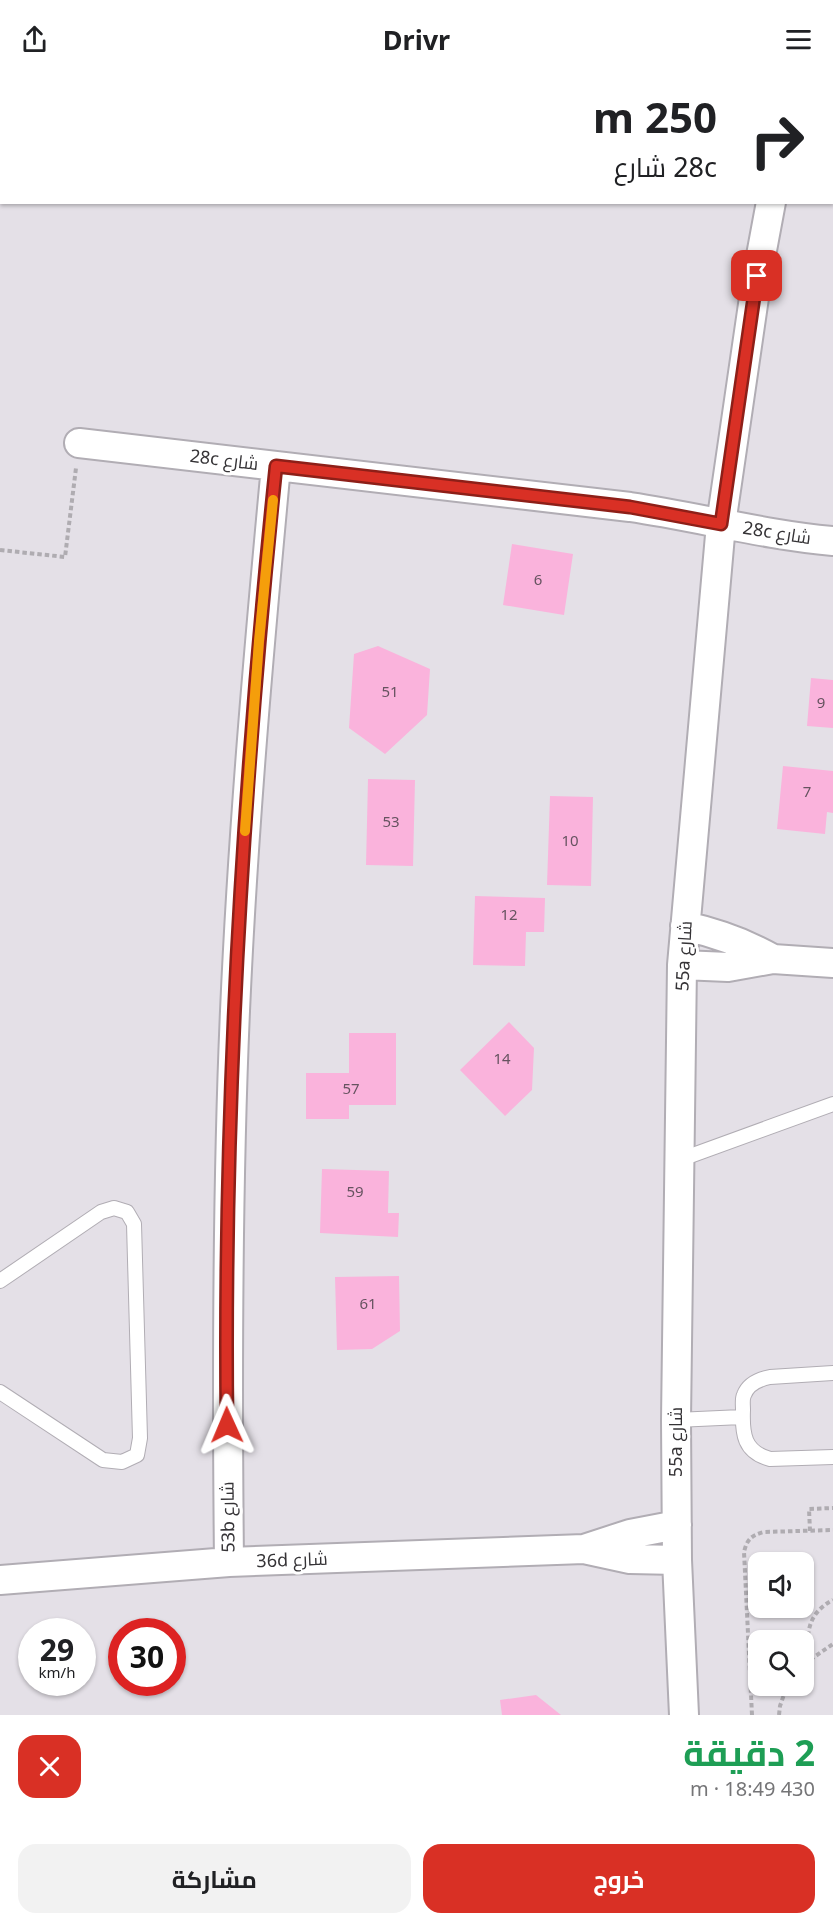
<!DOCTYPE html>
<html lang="ar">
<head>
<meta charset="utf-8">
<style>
  body { margin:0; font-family:"Noto Sans",Cairo,sans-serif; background:#f2f2f2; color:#202124; direction:rtl; height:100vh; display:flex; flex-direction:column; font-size:22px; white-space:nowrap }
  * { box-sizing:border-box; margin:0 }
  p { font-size:20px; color:#757577 }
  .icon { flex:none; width:33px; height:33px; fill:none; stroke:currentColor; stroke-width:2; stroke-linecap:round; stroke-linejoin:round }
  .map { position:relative; height:1637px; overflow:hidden; direction:ltr }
  .details { display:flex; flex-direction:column; background:#fff; flex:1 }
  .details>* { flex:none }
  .hud { position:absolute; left:0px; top:0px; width:834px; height:126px; box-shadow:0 2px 4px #0004; direction:rtl; background:#fff; color:#202124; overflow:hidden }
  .tools { position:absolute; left:748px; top:1474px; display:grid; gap:12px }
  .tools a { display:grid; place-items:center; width:66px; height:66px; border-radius:12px; background:#fff; box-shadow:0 2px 4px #0004; font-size:30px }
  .speed { position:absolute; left:18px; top:1540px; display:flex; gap:12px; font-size:30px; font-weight:700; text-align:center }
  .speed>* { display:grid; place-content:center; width:78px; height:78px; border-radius:50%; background:#fff; box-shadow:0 2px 4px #0004; line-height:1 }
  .speed small { font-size:15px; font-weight:400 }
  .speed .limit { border:9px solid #d22; background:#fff; color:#111 }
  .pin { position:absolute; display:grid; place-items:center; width:51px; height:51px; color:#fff; margin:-26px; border-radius:12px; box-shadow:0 3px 9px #0006 }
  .me { position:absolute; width:66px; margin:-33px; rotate:359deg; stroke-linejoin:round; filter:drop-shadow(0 0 4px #0008) }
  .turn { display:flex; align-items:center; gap:21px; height:126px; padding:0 18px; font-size:27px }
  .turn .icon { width:78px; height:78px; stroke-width:2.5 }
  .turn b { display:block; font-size:42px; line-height:51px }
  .round { display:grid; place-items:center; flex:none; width:63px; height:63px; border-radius:18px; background:#f2f2f2 }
  .overview { display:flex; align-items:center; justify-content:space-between; height:102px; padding:0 18px }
  h1 { font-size:36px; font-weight:700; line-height:45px; color:#1e9e55 }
  .action { display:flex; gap:12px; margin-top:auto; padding:12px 18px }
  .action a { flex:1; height:69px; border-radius:18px; background:#d93025; color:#fff; font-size:24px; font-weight:700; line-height:69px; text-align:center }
  .action a+a { background:#f2f2f2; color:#202124 }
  header { display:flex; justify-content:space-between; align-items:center; height:78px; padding:0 18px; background:#fff; font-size:27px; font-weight:700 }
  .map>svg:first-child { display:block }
</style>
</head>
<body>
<header><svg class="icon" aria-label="menu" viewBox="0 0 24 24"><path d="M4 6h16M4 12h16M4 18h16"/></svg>Drivr<svg class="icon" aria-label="share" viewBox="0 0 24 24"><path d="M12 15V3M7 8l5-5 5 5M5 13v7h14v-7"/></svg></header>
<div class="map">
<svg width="833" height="1637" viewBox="0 0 833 1637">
  <rect width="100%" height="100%" fill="#e4e0e7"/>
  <path fill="#fab3dc" d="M512,466l61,10 -9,61 -61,-10z
    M378,568l52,23 -3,46 -42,39 -36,-26 5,-74z
    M811,600l22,2v48l-26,-2z
    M783,688l50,5v42l-6,-1 -2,22 -48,-5z
    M368,701l47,1 -2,86 -47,-1z
    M550,718l43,1 -2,89 -44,-1z
    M475,818l70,2 -1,34h-18l-1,34 -52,-1z
    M509,944l25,26 -2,42 -27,26 -45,-46z
    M349,955h47v72h-47v14h-43v-46h43z
    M322,1091l67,2 -1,42h11l-1,24 -78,-4z
    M399,1198l1,55 -28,18 -35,1 -2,-73z
    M536,1617l25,20h-59l-2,-15z"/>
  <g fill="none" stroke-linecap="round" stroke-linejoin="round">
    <g stroke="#b1adb4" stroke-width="16">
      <path id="lane" d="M679,1082l154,-56
        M0,1203l101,-69 13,-4 13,4 7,12 6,214 -3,17 -15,7 -19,-2 -103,-68
        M833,1295l-63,4c-10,2 -22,7 -26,18 -2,4 -1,10 -1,15 -1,24 1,42 27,49l63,-2
        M676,1342l66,-3"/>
    </g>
    <g stroke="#b1adb4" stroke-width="32">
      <path id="street" d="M778,2v-2
        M808,2v-2
        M79,365l551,64c68,10 135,28 203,34
        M685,848c32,7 60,17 88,33
        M682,887l46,2 45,-8 60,4
        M584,1471l46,-15 47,-9
        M229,1484c-2,-184 -2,-367 6,-551 8,-182 24,-364 41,-545
        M0,1502l229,-18 355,-13 46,10 47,1
        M684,1637l-7,-155 -1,-140 6,-455 39,-441 36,-247 14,-75"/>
    </g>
    <path stroke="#afacb1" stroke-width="4" stroke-dasharray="4.5 3" stroke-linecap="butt" d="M0,472l65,7 11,-89
      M810,1453l-1,-22 24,-1
      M811,1580c-7,-24 -2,-46 22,-58
      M804,1586l29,-20
      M752,1637l-8,-163c3,-13 8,-17 20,-20l69,-2
      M779,1637l1,-9 7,-20"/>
    <use href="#lane" stroke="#fff" stroke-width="14"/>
    <use href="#street" stroke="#fff" stroke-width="28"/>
  </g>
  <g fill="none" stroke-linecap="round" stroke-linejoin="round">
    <g stroke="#8d1f18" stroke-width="15">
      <path id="route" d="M227,1347c-4,-320 16,-641 49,-959l354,41 91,17 36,-248"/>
    </g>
    <use href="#route" stroke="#d93025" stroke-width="10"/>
    <path stroke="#f59e0b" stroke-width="10" d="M245,753l14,-190 14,-141"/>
  </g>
  <g text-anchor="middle" stroke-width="6" stroke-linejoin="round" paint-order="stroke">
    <g font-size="15" fill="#665360">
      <text x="538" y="507">6</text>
      <text x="390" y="619">51</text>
      <text x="821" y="630">9</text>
      <text x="807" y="719">7</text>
      <text x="391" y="749">53</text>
      <text x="570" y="768">10</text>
      <text x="509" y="842">12</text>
      <text x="502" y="986">14</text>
      <text x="351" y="1016">57</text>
      <text x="355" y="1119">59</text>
      <text x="368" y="1231">61</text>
    </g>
    <g font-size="18" fill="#353336" stroke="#fff">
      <text transform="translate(224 382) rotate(7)" y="6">28c شارع</text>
      <text transform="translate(777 455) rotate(9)" y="6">28c شارع</text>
      <text transform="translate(684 878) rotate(-87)" y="6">55a شارع</text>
      <text transform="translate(676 1364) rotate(-90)" y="6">55a شارع</text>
      <text transform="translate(228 1439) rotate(-91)" y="6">53b شارع</text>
      <text transform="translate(292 1482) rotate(-2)" y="6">36d شارع</text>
    </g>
  </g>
</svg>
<div class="tools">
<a><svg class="icon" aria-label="sound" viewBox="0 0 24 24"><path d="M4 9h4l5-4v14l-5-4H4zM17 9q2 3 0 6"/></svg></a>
<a><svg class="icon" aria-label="search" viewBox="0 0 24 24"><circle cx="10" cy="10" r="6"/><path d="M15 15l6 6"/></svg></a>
</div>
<div class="speed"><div>29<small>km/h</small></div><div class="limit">30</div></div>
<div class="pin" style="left:757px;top:198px;background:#d93025"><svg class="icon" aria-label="arrive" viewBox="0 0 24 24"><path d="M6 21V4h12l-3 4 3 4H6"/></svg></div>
<svg class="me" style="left:227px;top:1347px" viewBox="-20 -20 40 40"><path d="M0-17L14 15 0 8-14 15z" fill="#d93025" stroke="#fff" stroke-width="4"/></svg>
<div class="hud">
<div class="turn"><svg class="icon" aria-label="right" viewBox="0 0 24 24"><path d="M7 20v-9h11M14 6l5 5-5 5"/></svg><div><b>250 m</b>28c شارع</div></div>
</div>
</div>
<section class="details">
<div class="overview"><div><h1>2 دقيقة</h1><p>430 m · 18:49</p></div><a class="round" style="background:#d93025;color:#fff"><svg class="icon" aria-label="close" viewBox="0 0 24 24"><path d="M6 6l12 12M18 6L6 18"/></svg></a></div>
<div class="action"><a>خروج</a><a>مشاركة</a></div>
</section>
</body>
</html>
